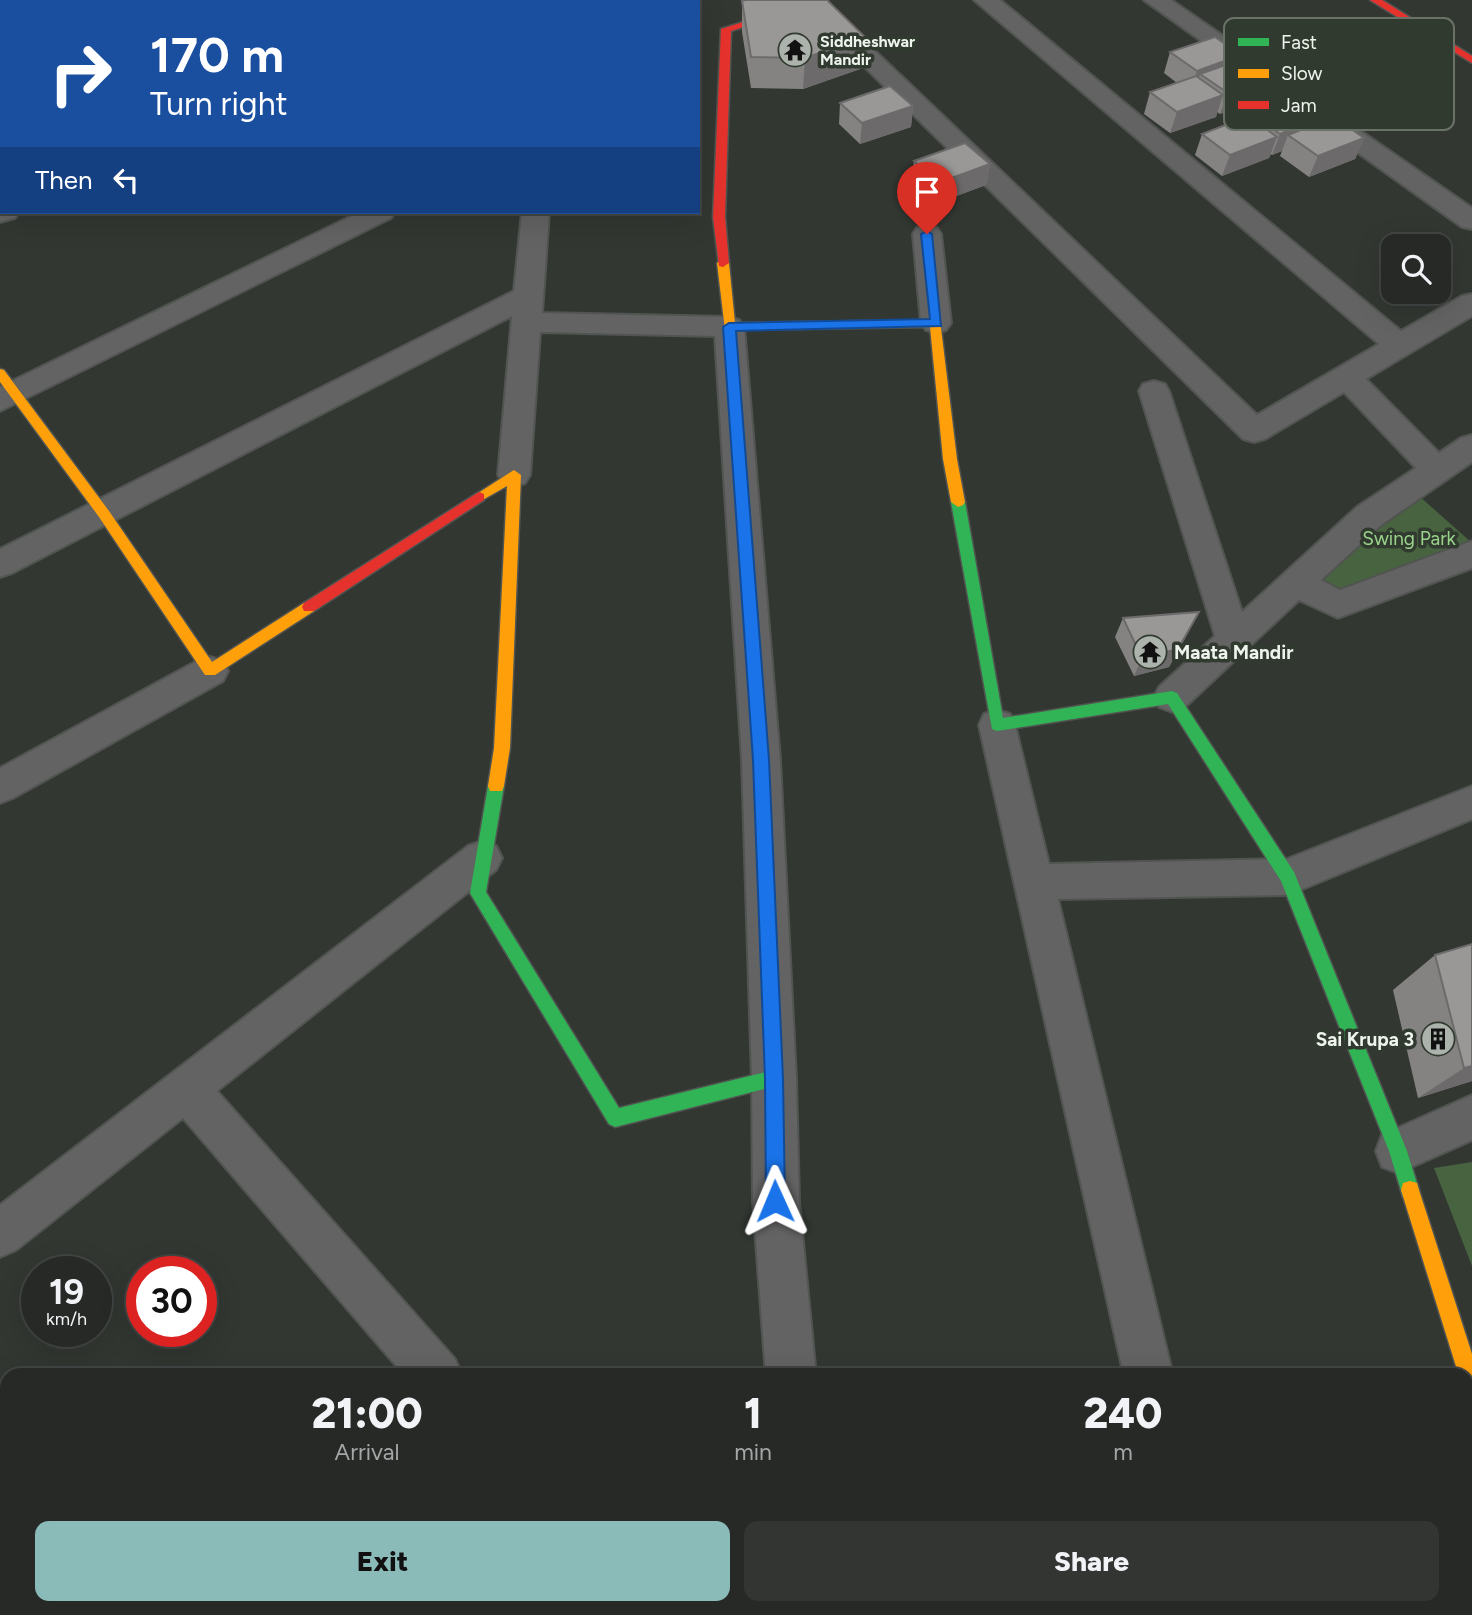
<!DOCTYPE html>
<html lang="en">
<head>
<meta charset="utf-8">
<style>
  body { margin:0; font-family:Figtree,sans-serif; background:#323532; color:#f1f3f6; height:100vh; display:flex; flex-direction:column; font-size:26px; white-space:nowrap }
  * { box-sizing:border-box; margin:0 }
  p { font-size:23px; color:#a4a6a7 }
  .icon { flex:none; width:38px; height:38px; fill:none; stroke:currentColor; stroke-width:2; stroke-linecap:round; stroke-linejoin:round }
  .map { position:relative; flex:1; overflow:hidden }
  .side { position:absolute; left:0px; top:1368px; width:1474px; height:247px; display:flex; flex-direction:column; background:#262926; border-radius:21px 21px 0 0; box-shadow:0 7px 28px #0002,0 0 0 2px #424543 }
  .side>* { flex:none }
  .top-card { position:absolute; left:0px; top:0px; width:700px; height:214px; box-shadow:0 7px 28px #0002,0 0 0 2px #424543; background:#1a4fa0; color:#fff; overflow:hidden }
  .buttons { position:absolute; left:1381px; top:234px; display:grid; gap:14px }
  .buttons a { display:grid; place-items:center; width:70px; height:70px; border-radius:14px; background:#262926; box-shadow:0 7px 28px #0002,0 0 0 2px #424543; font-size:35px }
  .speed { position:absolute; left:21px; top:1256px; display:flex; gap:14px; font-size:35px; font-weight:700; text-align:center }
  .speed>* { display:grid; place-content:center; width:91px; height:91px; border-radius:50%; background:#262926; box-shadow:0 7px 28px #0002,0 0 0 2px #424543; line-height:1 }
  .speed small { font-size:18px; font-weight:400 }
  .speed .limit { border:10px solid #d22; background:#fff; color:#111 }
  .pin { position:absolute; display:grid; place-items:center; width:60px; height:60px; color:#fff; margin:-72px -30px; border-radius:50% 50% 50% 0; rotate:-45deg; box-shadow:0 0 7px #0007 }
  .pin .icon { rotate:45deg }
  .me { position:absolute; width:77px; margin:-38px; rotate:359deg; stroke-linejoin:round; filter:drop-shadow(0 0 5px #0008) }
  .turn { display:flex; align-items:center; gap:24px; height:147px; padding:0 35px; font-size:32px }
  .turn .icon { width:91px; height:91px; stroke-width:2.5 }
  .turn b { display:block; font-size:49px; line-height:60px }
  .then { display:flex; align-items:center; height:66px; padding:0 35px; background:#0003; gap:14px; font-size:26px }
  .eta { display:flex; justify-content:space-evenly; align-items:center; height:119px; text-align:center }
  .eta b { font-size:42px; font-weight:800; line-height:49px }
  .cta { display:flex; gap:14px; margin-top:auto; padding:14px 35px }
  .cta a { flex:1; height:80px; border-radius:14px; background:#8bbbb9; color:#111; font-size:28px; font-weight:800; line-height:80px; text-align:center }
  .cta a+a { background:#323532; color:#f1f3f6 }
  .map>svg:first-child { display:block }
</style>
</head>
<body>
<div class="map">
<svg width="1472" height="1615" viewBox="0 0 1472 1615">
  <rect width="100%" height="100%" fill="#323732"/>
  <path fill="#486340" d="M1410,488l62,55 -134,62 -42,-22z
    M1472,1162v104l-38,-98z"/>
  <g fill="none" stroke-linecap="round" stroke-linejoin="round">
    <g stroke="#515451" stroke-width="4">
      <path id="street" d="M78,0h27l-28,2z
        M204,0h24l1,2h-23z
        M247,0h26l-27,2z
        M517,0h27l-28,2z
        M974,0h26l401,331 61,-35 10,-2v22l-106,63 73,74 22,-15 11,-3v27l-91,63 -60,55 19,10 132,-49v27l-134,50 -39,-18 -114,107 -13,5 -13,-5 -5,-10 5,-10 56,-51 -76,-245 4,-7 11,-3 11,3 4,7 73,221 115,-105 59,-39 -72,-76 -79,47 -11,3 -11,-3 -430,-423 4,-5h16l424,404 122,-71z
        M1144,0h27l301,208v21l-10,-2z
        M0,23h2l-2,15z
        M0,64h2v15h-2z
        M0,205l2,7h17l-4,6 -15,4z
        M360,212h35l-4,6 -391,193v-24z
        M522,212h27l-7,101 187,4 10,3 5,7 36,433 16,319 3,122 17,175h-50l-13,-175 -1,-122 -10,-319 -27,-424 -175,-4 -10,143 -5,8 -11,4 -11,-4 -5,-8 14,-159 -500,257 -12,4v-28l514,-258z
        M927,225l10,3 4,6 10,89 -5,7 -10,3 -10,-3 -5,-7 -8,-89 4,-6z
        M210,657l13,4 5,10 -5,10 -210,117 -13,5v-35l197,-107z
        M997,710l13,4 5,11 34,139 238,-5 185,-73v33l-184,76 -230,4 115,477h-49l-145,-651 5,-11z
        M482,841l14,5 6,12 -6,12 -279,221 238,268 7,17h-57l-222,-258 -167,132 -16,7v-52l468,-359z
        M1472,1095v45l-74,33 -16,-6 -6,-16 6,-16z
        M0,1436l7,2v61l-7,-3z
        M55,1608h55l3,7h-55z
        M389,1608h54v7h-54z
        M784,1608h54l1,7h-54z
        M1185,1608h54l2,7h-54z"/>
    </g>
    <g stroke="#515451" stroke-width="3">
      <path id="fast" d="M958,497l7,5 38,216 169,-27 5,2 117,179 113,279 12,39 -2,7 -7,2 -7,-2 -14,-46 -108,-270 -113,-177 -171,27 -5,-2 -41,-227z
        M496,779l6,2 2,5 -18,106 133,216 155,-38 6,3 3,6 -3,6 -165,42 -6,-3 -139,-231 18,-107 2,-5z"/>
    </g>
    <g stroke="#515451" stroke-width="3">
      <path id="slow" d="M723,259l6,4 6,60 205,-3 17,139 8,43 -2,3 -5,2 -7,-5 -8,-43 -13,-132 -205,3 -8,-67z
        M0,369l4,1 105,141 103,151 92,-59h10l2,4 -2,4 -99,64h-10l-106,-158 -99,-135z
        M514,470l7,5 -11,273 -6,38 -2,5h-12l-2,-5 6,-38 13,-262 -28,16 -7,-5z
        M1410,1181l7,2 2,7 53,164v41l-6,-2v-17h-7l-58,-186 2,-7z"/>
    </g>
    <g stroke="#515451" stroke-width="3">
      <path id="jam" d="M813,0h15l-97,31 -6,186 4,46 -6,4 -4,-1 -6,-49 8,-188z
        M1370,0h12l90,56v7z
        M479,492l5,2v6l-170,111h-10l-2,-4 2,-4z"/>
    </g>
    <use href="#street" fill="#626362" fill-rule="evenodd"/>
    <use href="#fast" fill="#30b455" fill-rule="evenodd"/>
    <use href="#slow" fill="#ff9f0a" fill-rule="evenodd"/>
    <use href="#jam" fill="#e5322d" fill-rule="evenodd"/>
  </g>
  <path fill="#848382" d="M742,1l121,67 -60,21 -52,-1 -9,-56z
    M1170,52l70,8 25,38 -45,16 -3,-2 -1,5 -46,16 -26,-19 6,-22 27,-9 -13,-10z
    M1338,86l74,3 -10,21 -44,17 -29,-20z
    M840,103l73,3 -2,21 -51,17 -21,-20z
    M1251,113l75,3 -2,5 40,17 -9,21 -46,18 -29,-21 2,-5 -10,4 -1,-1 -2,4 -47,18 -27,-21 7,-21 48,-17z
    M914,161l76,3 -4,21 -51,19 -24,-22z
    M1123,618l66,13 -20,36 -35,9 -19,-39z
    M1472,944v137l-54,17 -25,-108 42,-35z"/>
  <path fill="#6c6a6a" d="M865,37l-2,31 -60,21 2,-31z
    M1241,55l-7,21 -34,-2 -5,16 -5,2 7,-21z
    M1273,77l-8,21 -45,16 8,-21z
    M1412,89l-10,21 -44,17 9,-22z
    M1223,95l-7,22 -46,16 7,-21z
    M913,106l-2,21 -51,17 2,-21z
    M1326,116l-9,21 -29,-2 -6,16 -10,4 8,-21z
    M1277,137l-8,21 -47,18 8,-21z
    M1364,138l-9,21 -46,18 9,-21z
    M990,164l-4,21 -51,19 3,-21z
    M1199,612l-30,55 -35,9 8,-18z
    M1472,1066v15l-54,17 46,-30z"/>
  <path fill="#9a9897" stroke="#6c6a6a" stroke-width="2" d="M746,0h81l38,37 -60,21 -54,-1 -9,-56z
    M1215,37l26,18 -44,16 -27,-19z
    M1245,58l28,19 -45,16 -28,-19z
    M1196,76l27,19 -46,17 -27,-20z
    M890,86l23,20 -51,17 -22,-20z
    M1297,96l29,20 -46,18 -29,-21z
    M1249,116l28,21 -47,18 -28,-21z
    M1334,117l30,21 -46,18 -30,-21z
    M965,143l25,21 -52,19 -24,-22z
    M1199,612l-21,37 -36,9 -19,-40z
    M1472,944v122l-8,2 -29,-113z"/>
  <path fill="#1a73e8" stroke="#114b97" stroke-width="2" d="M927,231l5,3 9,92 -205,5 33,429 14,319 2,122 -3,7 -7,3 -6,-3 -3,-7 -1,-122 -12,-319 -30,-433 6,-4 201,-4 -9,-85z"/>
  <defs>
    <g id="temple-disc" transform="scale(1.75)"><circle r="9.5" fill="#acb2ac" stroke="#313a2f"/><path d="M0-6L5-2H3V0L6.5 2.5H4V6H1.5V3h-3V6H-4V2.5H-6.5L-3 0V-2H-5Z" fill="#111"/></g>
    <g id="building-disc" transform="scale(1.75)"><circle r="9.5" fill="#acb2ac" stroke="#313a2f"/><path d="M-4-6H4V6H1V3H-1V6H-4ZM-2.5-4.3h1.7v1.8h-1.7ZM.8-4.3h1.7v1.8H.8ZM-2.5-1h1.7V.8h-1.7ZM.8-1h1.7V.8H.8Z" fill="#111"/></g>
  </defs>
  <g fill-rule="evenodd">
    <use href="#temple-disc" x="795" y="50"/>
    <use href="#temple-disc" x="1150" y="652"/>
    <use href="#building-disc" x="1438" y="1039"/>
  </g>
  <g text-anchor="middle" stroke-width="7" stroke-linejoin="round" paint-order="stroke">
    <g font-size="16" font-weight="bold" fill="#eef4ed" stroke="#313a2f" text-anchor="start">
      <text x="820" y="47">Siddheshwar<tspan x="820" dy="18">Mandir</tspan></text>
    </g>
    <g font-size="19" fill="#9ad48b" stroke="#313a2f">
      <text x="1409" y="545">Swing Park</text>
    </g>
    <g font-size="19" font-weight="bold" fill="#eef4ed" stroke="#313a2f" text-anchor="start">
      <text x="1174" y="659">Maata Mandir</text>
      <text x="1414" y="1046" text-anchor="end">Sai Krupa 3</text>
    </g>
  </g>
  <rect x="1224" y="18" width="230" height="112" rx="10" fill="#313a2f" stroke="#6a7268" stroke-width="2"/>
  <rect x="1238" y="38" width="31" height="8" fill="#30b455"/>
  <rect x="1238" y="69" width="31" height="9" fill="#ff9f0a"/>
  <rect x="1238" y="101" width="31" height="8" fill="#e5322d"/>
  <g font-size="19" fill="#eef4ed">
    <text x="1281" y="49">Fast</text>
    <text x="1281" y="80">Slow</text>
    <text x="1281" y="112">Jam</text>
  </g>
</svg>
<div class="buttons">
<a><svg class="icon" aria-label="search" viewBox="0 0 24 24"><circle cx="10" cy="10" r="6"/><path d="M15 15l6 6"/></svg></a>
</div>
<div class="speed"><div>19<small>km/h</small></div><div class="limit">30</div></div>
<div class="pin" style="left:927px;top:234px;background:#d93025"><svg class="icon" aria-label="arrive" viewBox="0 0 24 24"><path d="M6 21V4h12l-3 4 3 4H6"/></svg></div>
<svg class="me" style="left:775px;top:1201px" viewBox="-20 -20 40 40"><path d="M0-17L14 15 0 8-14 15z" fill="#1a73e8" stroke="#fff" stroke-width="4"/></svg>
<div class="top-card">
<div class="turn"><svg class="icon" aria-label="right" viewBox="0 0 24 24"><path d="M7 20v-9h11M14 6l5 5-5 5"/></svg><div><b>170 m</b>Turn right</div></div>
<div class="then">Then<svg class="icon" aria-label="left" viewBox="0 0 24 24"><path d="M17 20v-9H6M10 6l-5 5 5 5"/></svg></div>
</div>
<section class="side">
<div class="eta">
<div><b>21:00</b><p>Arrival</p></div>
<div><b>1</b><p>min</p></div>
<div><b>240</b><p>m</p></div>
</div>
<div class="cta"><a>Exit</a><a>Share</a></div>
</section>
</div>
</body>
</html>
